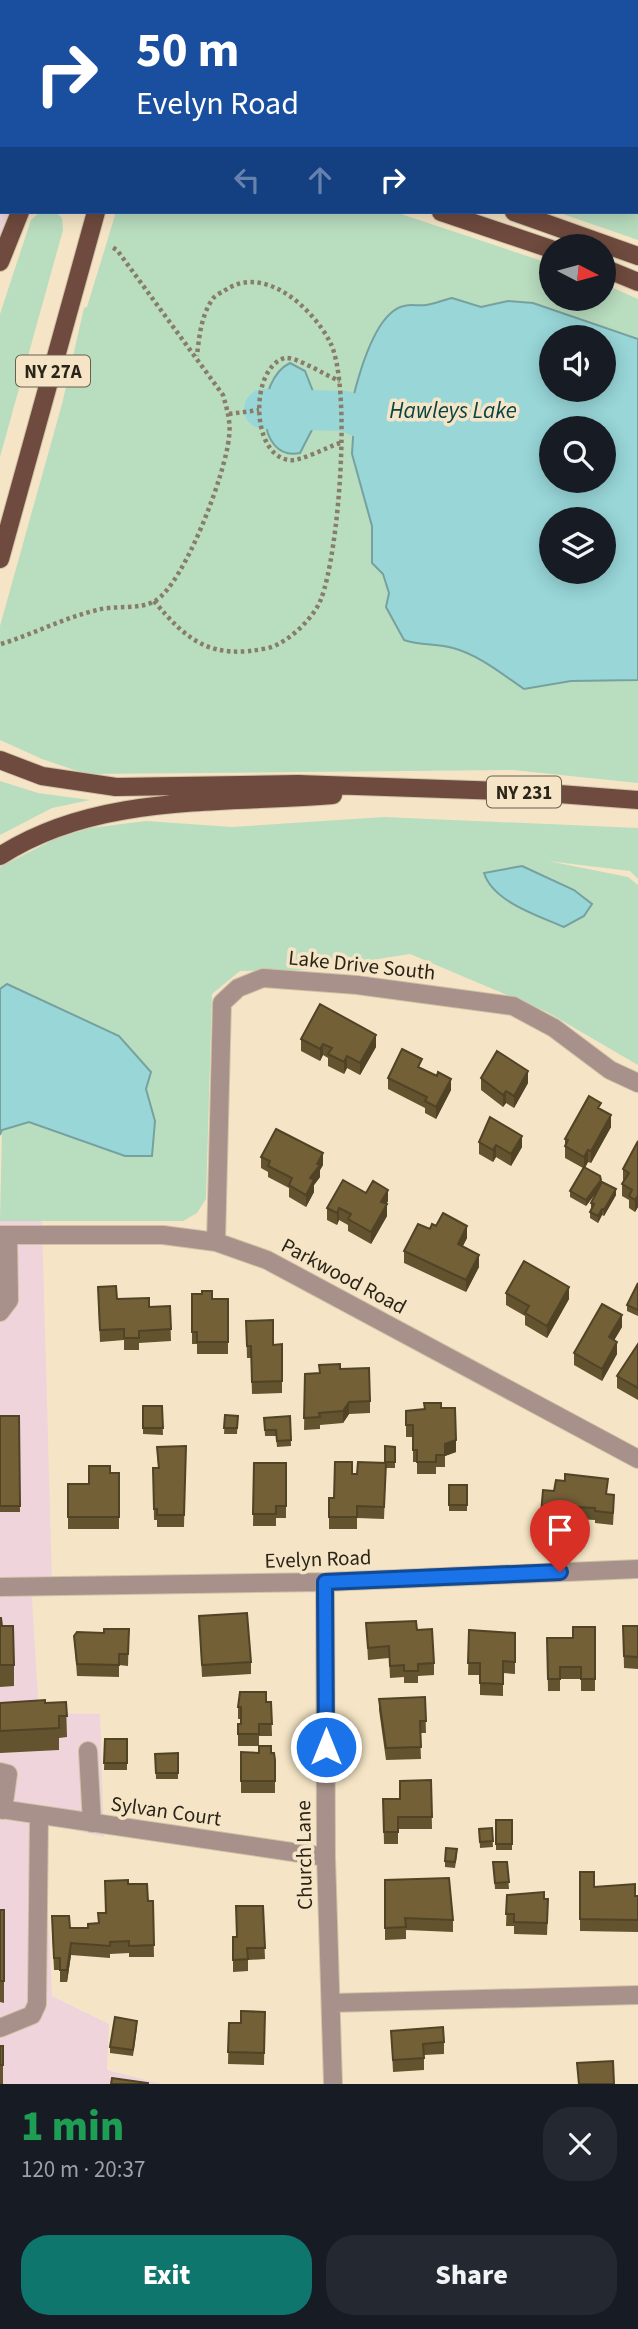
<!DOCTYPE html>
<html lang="en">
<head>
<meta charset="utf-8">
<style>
  body { margin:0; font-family:"Source Sans 3",sans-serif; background:#242831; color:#f1f3f6; height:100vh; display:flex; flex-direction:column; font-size:26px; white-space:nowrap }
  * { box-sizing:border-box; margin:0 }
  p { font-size:23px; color:#9ea1a6 }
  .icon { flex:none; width:38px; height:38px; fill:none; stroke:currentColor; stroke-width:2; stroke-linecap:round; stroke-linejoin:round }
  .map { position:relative; height:2084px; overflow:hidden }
  .side { display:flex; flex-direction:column; background:#171b24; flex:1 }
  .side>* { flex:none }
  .top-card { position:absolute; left:0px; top:0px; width:639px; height:214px; box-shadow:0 4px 18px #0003; background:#1a4fa0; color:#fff; overflow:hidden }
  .needle { width:46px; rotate:96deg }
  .fabs { position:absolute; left:539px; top:234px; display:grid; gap:14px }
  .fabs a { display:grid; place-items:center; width:77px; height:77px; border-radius:50%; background:#171b24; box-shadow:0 4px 18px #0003; font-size:35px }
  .pin { position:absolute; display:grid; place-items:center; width:60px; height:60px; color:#fff; margin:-72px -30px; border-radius:50% 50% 50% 0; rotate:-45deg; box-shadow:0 0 7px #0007 }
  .pin .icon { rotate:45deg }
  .me { position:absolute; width:77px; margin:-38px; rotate:0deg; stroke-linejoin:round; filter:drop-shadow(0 0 5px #0008) }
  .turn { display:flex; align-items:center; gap:24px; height:147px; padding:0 21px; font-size:32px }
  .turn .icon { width:91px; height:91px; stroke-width:2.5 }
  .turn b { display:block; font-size:49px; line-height:60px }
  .lanes { display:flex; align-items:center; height:66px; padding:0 21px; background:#0003; justify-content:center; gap:35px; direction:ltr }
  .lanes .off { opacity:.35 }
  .round { display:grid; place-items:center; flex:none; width:74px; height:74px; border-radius:28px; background:#242831 }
  .summary { display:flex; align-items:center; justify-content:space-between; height:119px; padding:0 21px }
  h1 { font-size:42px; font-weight:800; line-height:52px; color:#1e9e55 }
  .primary-button { display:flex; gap:14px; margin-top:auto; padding:14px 21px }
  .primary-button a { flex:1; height:80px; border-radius:28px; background:#0f766e; color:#fff; font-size:28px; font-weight:800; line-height:80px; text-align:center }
  .primary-button a+a { background:#242831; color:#f1f3f6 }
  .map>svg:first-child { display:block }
</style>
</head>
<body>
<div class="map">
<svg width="638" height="2084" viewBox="0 0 638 2084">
  <rect width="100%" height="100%" fill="#f5e5c6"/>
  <path fill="#efd5db" d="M0,0h95l-93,2v210h8l-10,24z
    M0,1221h42l10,360h-21l8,132 61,1 4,123 -60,-14 8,173 57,28 -2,46 55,14h-162z"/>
  <path fill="#b9ddbf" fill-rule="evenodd" d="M158,0h480v240l-81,-28h80v-210z
    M40,212h16l6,6 1,12 -63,227v-143l31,-94z
    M116,212h279l156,52v35h53v-15l34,15v484l-125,-13 -427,4 -44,-15 -42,-19v-114l62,-222 22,-96 3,-1zM551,338h53v52h-53zM551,429h53v52h-53zM551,520h53v52h-53z
    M0,781l38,12 52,7 -38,8 -52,27z
    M384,817l254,11v51l-8,-8 -82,-10 80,16 10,8v180l-91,-53 -137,-58 -100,16 -70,1 -28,23 -6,205 -9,14 -14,8h-183l2,-91 27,-8 96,34h27l3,-34 -9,-33 -27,-53 -112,-52 -7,5v-122l55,-28 35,-11 56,-7 86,6z"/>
  <path fill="#98d6d8" stroke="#77a19f" stroke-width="2" fill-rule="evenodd" d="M452,298l29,9 27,-6 25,2 105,36v341l-67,1 -47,8c-22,-15 -45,-34 -71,-41 -16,-5 -32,-2 -49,-8l-18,-33 3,-14 -6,-19 -11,-11v-37l-20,-72 2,-32 -8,-2v-19l7,-3c6,-24 22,-86 51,-92 7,-2 14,0 22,-1 8,-1 17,-5 26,-7zM551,338h53v52h-53zM551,429h53v52h-53zM551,520h53v52h-53z
    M290,363l15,8 9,23 21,6 1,20 -21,4 -15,29c-45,9 -45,-73 -10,-90z
    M522,866l52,24 18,14 -8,12 -20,11c-25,-11 -71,-25 -80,-54z
    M7,984l112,52 32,36 -5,17 9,32 -3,35h-27l-96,-34 -27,8 -2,5v-146z"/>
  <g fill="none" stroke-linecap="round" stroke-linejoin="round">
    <path stroke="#98d6d8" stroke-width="40" d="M264,409l81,2 50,21"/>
    <g stroke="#d1c2a7" stroke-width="20">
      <path id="minor" d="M0,1235h163l53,7 51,18 371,199
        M216,1242l6,-239 16,-15 25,-10 94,7 156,21 41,22 56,42 28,13
        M0,1312l9,-12 -1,-65
        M325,1582l1,275 7,227
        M0,1587l325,-5 313,-13
        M88,1751l4,72
        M0,1772l8,2 -5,36
        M0,1809l326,48
        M331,2003l307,-8
        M0,2028l32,-13 5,-11 2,-189"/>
    </g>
    <g stroke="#d1c2a7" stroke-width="20">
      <path id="major" d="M102,2l1,-2
        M148,2v-2
        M441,212l110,37
        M514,212l124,44
        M0,262l20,-50
        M604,268l34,14
        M0,559l96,-347
        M0,760l42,16 74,11 182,-3 235,8 105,8
        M0,856c97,-63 222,-52 333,-61"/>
    </g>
    <path stroke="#887d68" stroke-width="4.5" stroke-dasharray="3.5 3.5" stroke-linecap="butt" d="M229,414l30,-4
      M340,443c-13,4 -40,19 -51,17 -39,-5 -39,-93 -4,-102 11,-2 41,18 55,23
      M154,601c34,41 58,59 114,47 20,-5 46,-30 53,-49 18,-46 31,-214 9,-257 -18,-35 -67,-79 -106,-51 -4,2 -10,5 -12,9 -11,16 -13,38 -15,56
      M1,644c33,-10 62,-26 96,-34 17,-5 42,0 58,-9 30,-18 71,-129 74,-164 2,-15 -2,-28 -6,-42l-106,-145 -7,-4"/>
    <use href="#minor" stroke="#a7918a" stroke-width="18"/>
    <use href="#major" stroke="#6f4a3e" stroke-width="18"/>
  </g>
  <path fill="#63532f" d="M301,1039l75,8 -16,28 -13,-7 -3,6 -16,-8v-8l-5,-3 -3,6 -19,-10z
    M422,1068l29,22 -15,29 -11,-6v-5l-37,-19v-11z
    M481,1078l47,5 -14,25 -8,-5 -3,4 -22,-17z
    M601,1109l10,18 -20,36 -3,-1 -3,6 31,27 -12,21 -2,-1 -4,8 -8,-5v-6l1,-3v-6l6,-11 -11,14 -16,-9v-6l13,-23 -18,-10v-19z
    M638,1141v66l-3,5 -6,-4v-8l-7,-4v-12l2,-2 -1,-1v-12z
    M479,1142l43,5 -11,19 -15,-9 -3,5 -14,-8z
    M261,1157l62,8 -3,5v7l-6,8v7l-8,15 -17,-10v-9l-21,-11v-5l-7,-4z
    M366,1193l22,8 -2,3 1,12 -16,28 -23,-13v-6l-9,-5 -2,5 -10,-5v-12z
    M430,1229l37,9 -5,9 17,20 -13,25 -62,-29v-12z
    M638,1283v33l-11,-5v-6z
    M506,1293l63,6 -22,39 -22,-13v-9l-19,-11z
    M192,1294l20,5h16v55h-31v-10h-5z
    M98,1299h19l32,8 21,-1 1,35 -32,2v7h-15v-10l-24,2z
    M246,1321l27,24 9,-1v49l-30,1 -1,-36h-4z
    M622,1327l-8,13 3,14 -15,27 -28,-16v-12z
    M638,1344v56l-21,-12v-12z
    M319,1365l21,4 30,32v12l-21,1 -6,9 -23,2v4l-16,1 1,-56 14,-1z
    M143,1406h19l1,29 -20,-1z
    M441,1408l15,44 -11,4v11h-9v7h-19v-12h-4v-25h-7v-26z
    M225,1415l13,1 -1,18h-13z
    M0,1416h19l1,96h-20z
    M290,1416l1,30 -14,1 -1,-11h-11l-1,-18z
    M186,1446l-2,81h-27v-7h-3l-1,-52h5l-1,-21z
    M385,1446l10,1v21h-9l-2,51 -27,-1v11h-28v-31h5l23,-24 28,-11z
    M254,1463h32v55h-10v8h-23z
    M110,1473h9v56h-51v-45h21z
    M449,1485h18v26h-18z
    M543,1490l64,4 7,13 -1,18 -18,-2v-3l-40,-2 -1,9 -13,-1z
    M199,1616l52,46v12l-49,3z
    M0,1618l14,47v21l-14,1z
    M366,1623l51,7 17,33v12l-16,1v7h-14v-6l-14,1 -1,-20 -21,2z
    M623,1626h15v43l-14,-1z
    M595,1627v64h-14v-12h-21v12h-12l-1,-53h26z
    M129,1629l-1,37 -9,-1v12l-42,-1 -3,-40z
    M469,1630l46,3v41l-12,-1v23l-23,-1v-20h-12z
    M425,1697l1,36h-6l1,26 -35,1 -7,-50v-11z
    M66,1702l1,35 -8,1v12l-59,3v-50z
    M266,1702h5l1,34h-13v10l12,7 4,7v33h-34v-41l18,1v-7h-21v-22h3v-5h-3v-12z
    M105,1739h22v31h-23z
    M178,1753v26h-22l-1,-25z
    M431,1780l1,49h-34v15h-14l-1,-45h17z
    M496,1820h16v30h-16z
    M492,1828l1,19 -13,1 -1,-19z
    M457,1855l-2,13 -10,-1v-6z
    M493,1862h14l2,27h-14z
    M580,1872l14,15 44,9v36l-58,-1z
    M385,1880l68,40v12l-47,-2v9l-21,1z
    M128,1884l20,17h5l1,56h-25v-4l-19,1v4l-39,-3 -4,27h-7v-12h-6l-2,-42h36l10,-5z
    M507,1895l37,4 4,12 -1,24 -33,-1v-8h-8z
    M263,1906l2,53 -17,1v11l-15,1v-35h4z
    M0,1910h4v93l-4,-1z
    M265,2012l-1,53 -36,-1 1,-41h12z
    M137,2027l-4,29 -23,-3v-6z
    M391,2031l53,11v12l-20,1v15l-31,2z
    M0,2046h3v38h-3z"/>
  <path fill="#504326" d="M376,1035v12l-16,28v-12z
    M323,1044v11l-3,6v-12z
    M347,1056v12l-3,6v-12z
    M528,1071v12l-14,25v-12z
    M451,1079v11l-15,29v-12z
    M506,1091v12l-3,4v-12z
    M611,1115v12l-20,36v-12z
    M522,1136v11l-11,19v-12z
    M496,1145v12l-3,5v-12z
    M588,1150v12l-4,7v-12z
    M323,1153v12l-3,5v7l-6,8v7l-8,15v-12l4,-17z
    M601,1180v6l-15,20v-6z
    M616,1189v6l-12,21v-6z
    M388,1190v11l-7,13v-12z
    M638,1195v12l-3,5v-12z
    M387,1204v12l-16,28v-12z
    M339,1208v12l-2,5v-12z
    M602,1209v6l-4,8v-7z
    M467,1226v12l-9,18v-12z
    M479,1255v12l-13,25v-12z
    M569,1287v12l-22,39v-12z
    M622,1315v12l-13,22v-12z
    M617,1342v12l-15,27v-12z
    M349,1402v12l-6,9v-12z
    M456,1440v12l-11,4v-12z
    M71,1943v12l-4,27v-12z"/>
  <path fill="#736037" stroke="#504326" stroke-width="2" d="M320,1004l56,31 -16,28 -13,-7 -3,6 -16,-8 4,-6 -9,-4 -3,5 -19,-10z
    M402,1049l20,10 -4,8 19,9 1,-4 13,7 -15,28 -11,-6 2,-4 -39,-19z
    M497,1051l31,20 -14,25 -8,-5 -3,4 -22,-17z
    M589,1096l12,7 -3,5 13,7 -20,36 -3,-1 -4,7 -19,-11 3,-6 -3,-1z
    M490,1117l32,19 -11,18 -15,-9 -3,5 -14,-8z
    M276,1129l47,24 -6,11 3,1 -10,13 4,2 -8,15 -17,-10 3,-7 -24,-12 2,-5 -9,-4z
    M638,1141v54l-3,5 -6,-4 3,-6 -10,-6 7,-11 -6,-4z
    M584,1167l16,9 1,4 -15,20 -16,-9z
    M343,1180l23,13 7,-12 15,9 -7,12 6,2 -16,28 -23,-13 3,-5 -12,-6 -2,5 -10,-5z
    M602,1182l14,7 -12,21 -2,-1 -4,7 -8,-4 4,-8 -3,-1z
    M443,1213l24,13 -9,18 21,11 -13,25 -62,-29 14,-27 12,5 2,-5 4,2z
    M524,1261l45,26 -22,39 -22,-13 4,-7 -23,-13z
    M638,1283v27l-11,-5z
    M116,1286l1,13 32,-1v9l21,-1 1,23 -32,2v7h-15v-9l-24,1 -2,-43z
    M202,1291h10v8h16v43h-31v-10h-5v-38h10z
    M602,1304l20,11 -13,22 8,5 -15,27 -28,-16z
    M273,1320v25l9,-1v37l-30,1 -1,-36h-4l-1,-25z
    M638,1344v44l-21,-12z
    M340,1364v5l29,-1 1,33 -21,1 -6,9 -24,2 1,4 -16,1 1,-44 15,-1 -1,-8z
    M424,1403h17v5h14l1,32 -11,4v11h-9v7h-19v-12h-4v-25h-7v-14l19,-2z
    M143,1406h19l1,22h-20z
    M225,1415l13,1 -1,12h-13z
    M0,1416h19l1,90h-20z
    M290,1416l1,24 -14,1 -1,-11h-11l-1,-12z
    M186,1446l-2,69h-27v-6h-3l-1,-41h6l-2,-21z
    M385,1446l10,1v15h-10z
    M335,1462h17v12h5l1,-12 28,1 -2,44 -27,-1v11h-28v-19h5z
    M254,1463h32v43h-10v8h-23z
    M89,1466h21v7h9v44h-51v-33h21z
    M565,1474l43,5 -2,15 8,1 -1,18 -18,-2v-3l-40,-2 -1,9 -13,-1 2,-24 11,1 2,-11 9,1z
    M449,1485h18v20h-18z
    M247,1613l4,49 -49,3 -3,-49z
    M0,1618h1l1,8h11l1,39h-14z
    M416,1621l1,9 15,-1 2,34 -16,1v7h-14v-6l-14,1 -1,-20 -21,2 -2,-25z
    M623,1626h15v31l-14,-1z
    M573,1627h22v52h-14v-12h-21v12h-12l-1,-41h26z
    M104,1629h25l-1,25h-9v11l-42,-1 -3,-28 3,-4 27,1z
    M469,1630l46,3v29l-12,-1v23l-23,-1v-20h-12z
    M240,1692h26v10h5l1,22h-13v10h-21v-10h3v-17h-3z
    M425,1697l1,24h-6l1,26 -35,1 -7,-49z
    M45,1700v3l21,-1 1,14h-8v12l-59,3v-28z
    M105,1739h22v24h-23z
    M259,1746h12v7h3l1,7v21h-34v-29l18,1z
    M178,1753v20h-22l-1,-19z
    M431,1780l1,37h-34v15h-14l-1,-33h17v-18z
    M496,1820h16v24h-16z
    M492,1828l1,13 -13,1 -1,-13z
    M446,1848l11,1 -2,13 -10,-1z
    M493,1862h14l2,20 -14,1z
    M580,1872h14v15l41,-3v12h3v24l-58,-1z
    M449,1878l4,42 -48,-2 1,9 -21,1v-48z
    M128,1880v4h19l1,17h5l1,44 -25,1v-5l-19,1v4l-39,-3 -4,27h-7v-12h-6l-2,-42h17l1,12h18v-4l11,-1 -1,-10h8l-1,-32z
    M544,1892v7h4l-1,24 -33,-1v-8h-8l1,-19z
    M236,1906h27l2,42h-18l1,11 -15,1v-23h4z
    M0,1910h4v71h-4z
    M241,2011l24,1 -1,41 -36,-1 1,-29h12z
    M115,2017l22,4 -4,29 -23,-3z
    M443,2027l1,15 -21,2 1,14 -31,2 -2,-29z
    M0,2046h3v19h-3z
    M613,2061l1,23h-35l-2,-21z
    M112,2078l36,5v1h-37z"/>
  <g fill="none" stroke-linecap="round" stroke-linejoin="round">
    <g stroke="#114b97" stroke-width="18">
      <path id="route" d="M326,1747l-1,-165 235,-10"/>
    </g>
    <use href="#route" stroke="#1a73e8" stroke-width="12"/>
  </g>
  <g text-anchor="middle" stroke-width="7" stroke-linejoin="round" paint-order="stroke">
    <g fill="#f5e5c6" stroke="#685f4d" stroke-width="2">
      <rect x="16" y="355.5" width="74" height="31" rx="5"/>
      <rect x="487" y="776.5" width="74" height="31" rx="5"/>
    </g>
    <g font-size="19" font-weight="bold" fill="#2b2519">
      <text x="53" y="378">NY 27A</text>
      <text x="524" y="799">NY 231</text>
    </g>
    <g font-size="21" fill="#2b2519" stroke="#f5e5c6">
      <text transform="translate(362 965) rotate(6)" y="7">Lake Drive South</text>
      <text transform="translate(344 1276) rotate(28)" y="7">Parkwood Road</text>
      <text transform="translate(318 1559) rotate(-2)" y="7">Evelyn Road</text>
      <text transform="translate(166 1811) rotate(8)" y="7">Sylvan Court</text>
      <text transform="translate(304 1855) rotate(-91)" y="7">Church Lane</text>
    </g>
    <g font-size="23" font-style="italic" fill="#094445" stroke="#f5e5c6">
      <text x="453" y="418">Hawleys Lake</text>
    </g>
  </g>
</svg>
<div class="fabs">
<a><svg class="needle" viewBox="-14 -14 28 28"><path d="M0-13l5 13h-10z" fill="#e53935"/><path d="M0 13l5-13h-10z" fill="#9ea1a6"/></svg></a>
<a><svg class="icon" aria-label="sound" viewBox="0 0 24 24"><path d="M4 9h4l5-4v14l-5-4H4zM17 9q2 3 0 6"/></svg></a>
<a><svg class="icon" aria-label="search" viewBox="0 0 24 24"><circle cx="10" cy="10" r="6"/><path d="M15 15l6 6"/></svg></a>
<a><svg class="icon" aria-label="layers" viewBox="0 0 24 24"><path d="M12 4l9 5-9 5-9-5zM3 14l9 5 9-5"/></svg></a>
</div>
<div class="pin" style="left:560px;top:1572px;background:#d93025"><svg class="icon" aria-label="arrive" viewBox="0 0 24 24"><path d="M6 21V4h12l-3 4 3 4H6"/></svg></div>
<svg class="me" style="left:326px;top:1747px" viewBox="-20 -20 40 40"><circle r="17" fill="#1a73e8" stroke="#fff" stroke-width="3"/><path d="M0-11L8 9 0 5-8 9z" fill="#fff"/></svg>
<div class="top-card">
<div class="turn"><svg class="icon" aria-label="right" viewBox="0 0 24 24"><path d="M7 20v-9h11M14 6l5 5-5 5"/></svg><div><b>50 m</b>Evelyn Road</div></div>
<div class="lanes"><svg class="icon off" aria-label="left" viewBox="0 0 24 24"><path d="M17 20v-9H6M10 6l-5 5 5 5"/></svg><svg class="icon off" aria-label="ahead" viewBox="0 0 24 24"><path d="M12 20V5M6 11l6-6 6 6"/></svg><svg class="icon" aria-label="right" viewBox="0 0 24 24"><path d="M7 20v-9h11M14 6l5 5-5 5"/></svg></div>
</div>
</div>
<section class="side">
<div class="summary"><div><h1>1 min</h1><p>120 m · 20:37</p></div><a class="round"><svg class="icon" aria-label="close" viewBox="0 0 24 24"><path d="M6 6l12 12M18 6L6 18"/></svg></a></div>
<div class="primary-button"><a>Exit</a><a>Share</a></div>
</section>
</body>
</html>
